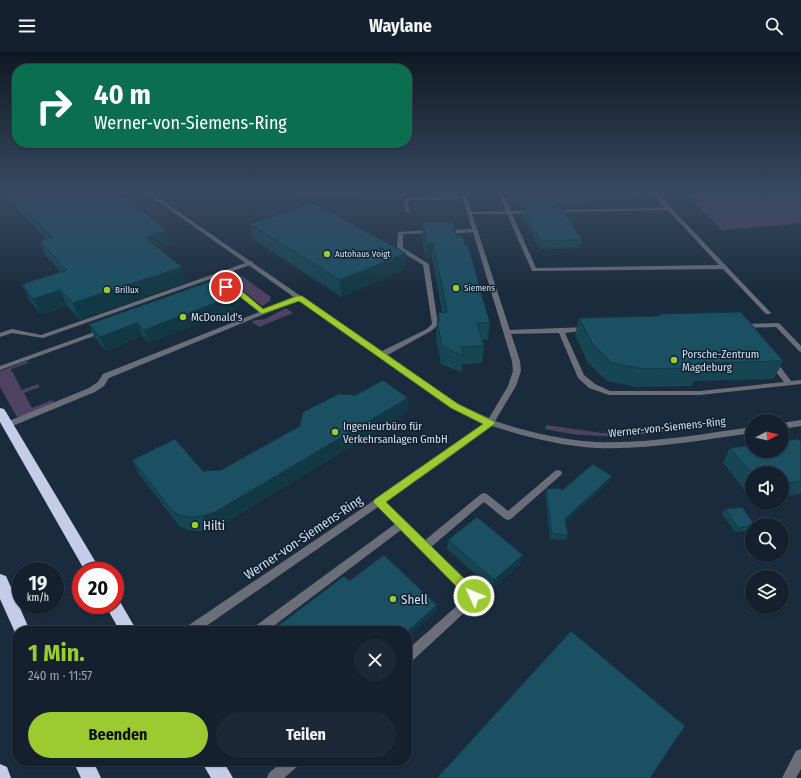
<!DOCTYPE html>
<html lang="de">
<head>
<meta charset="utf-8">
<style>
  body { margin:0; font-family:"Fira Sans Condensed",sans-serif; background:#1d2836; color:#f1f3f6; height:100vh; display:flex; flex-direction:column; font-size:15px; white-space:nowrap }
  * { box-sizing:border-box; margin:0 }
  p { font-size:13px; color:#9da3aa }
  .icon { flex:none; width:22px; height:22px; fill:none; stroke:currentColor; stroke-width:2; stroke-linecap:round; stroke-linejoin:round }
  .map { position:relative; flex:1; overflow:hidden }
  .sheet { position:absolute; left:12px; top:574px; width:400px; height:140px; display:flex; flex-direction:column; background:#14202e; border-radius:16px; box-shadow:0 1px 3px #0004,0 0 0 1px #333e4a }
  .sheet>* { flex:none }
  .guide { position:absolute; left:12px; top:12px; width:400px; height:84px; border-radius:16px; box-shadow:0 1px 3px #0004,0 0 0 1px #333e4a; background:#0b6e4f; color:#fff; overflow:hidden }
  .needle { width:26px; rotate:83deg }
  .buttons { position:absolute; left:745px; top:362px; display:grid; gap:8px }
  .buttons a { display:grid; place-items:center; width:44px; height:44px; border-radius:50%; background:#14202e; box-shadow:0 1px 3px #0004,0 0 0 1px #333e4a; font-size:20px }
  .speed { position:absolute; left:12px; top:510px; display:flex; gap:8px; font-size:20px; font-weight:700; text-align:center }
  .speed>* { display:grid; place-content:center; width:52px; height:52px; border-radius:50%; background:#14202e; box-shadow:0 1px 3px #0004,0 0 0 1px #333e4a; line-height:1 }
  .speed small { font-size:10px; font-weight:400 }
  .speed .limit { border:6px solid #d22; background:#fff; color:#111 }
  .pin { position:absolute; display:grid; place-items:center; width:34px; height:34px; color:#fff; margin:-17px; border:2px solid #fff; border-radius:50%; box-shadow:0 1px 4px #0007 }
  .me { position:absolute; width:44px; margin:-22px; rotate:314deg; stroke-linejoin:round; filter:drop-shadow(0 0 3px #0008) }
  .turn { display:flex; align-items:center; gap:14px; height:84px; padding:0 16px; font-size:18px }
  .turn .icon { width:52px; height:52px; stroke-width:2.5 }
  .turn b { display:block; font-size:28px; line-height:34px }
  .round { display:grid; place-items:center; flex:none; width:42px; height:42px; border-radius:21px; background:#1d2836 }
  .summary { display:flex; align-items:center; justify-content:space-between; height:68px; padding:0 16px }
  h1 { font-size:24px; font-weight:700; line-height:30px; color:#9cca31 }
  .action { display:flex; gap:8px; margin-top:auto; padding:8px 16px }
  .action a { flex:1; height:46px; border-radius:24px; background:#9cca31; color:#111; font-size:16px; font-weight:700; line-height:46px; text-align:center }
  .action a+a { background:#1d2836; color:#f1f3f6 }
  header { display:flex; justify-content:space-between; align-items:center; height:52px; padding:0 16px; background:#14202e; font-size:18px; font-weight:700 }
  .map>svg:first-child { display:block }
</style>
</head>
<body>
<header><svg class="icon" aria-label="menu" viewBox="0 0 24 24"><path d="M4 6h16M4 12h16M4 18h16"/></svg>Waylane<svg class="icon" aria-label="search" viewBox="0 0 24 24"><circle cx="10" cy="10" r="6"/><path d="M15 15l6 6"/></svg></header>
<div class="map">
<svg width="801" height="726" viewBox="0 0 801 726">
  <rect width="100%" height="100%" fill="#1a2b3d"/>
  <path fill="#4d4261" d="M290,140h166l1,2 -161,2z
    M683,140h118v31l-79,7z
    M242,224l29,21 -1,4 -8,5c-15,-12 -24,-23 -44,-21z
    M286,256l7,5 -34,14 -8,-6 14,-2z
    M27,309l1,2 -17,6 11,21 16,-6 2,3 -16,6 8,15 20,-8 2,2 -28,14 -9,1 -17,-30v-16z
    M546,373l56,8 62,-5 -1,4c-42,6 -77,6 -118,-3z"/>
  <g fill="none" stroke-linecap="round" stroke-linejoin="round">
    <path fill="#6b6e79" fill-rule="evenodd" d="M498,140h4l9,19h21l2,1 -2,1 -20,1 24,54 183,-3 -51,-55 -114,2 -2,-1 2,-1 111,-2 -14,-16h5l115,121 -1,1h-4l-43,-45 -191,2 -25,-57h-38l-2,-1 2,-1 37,-1z
      M464,145h2v2l-56,1 -2,2 1,10 -2,1 -2,-1 -1,-11 3,-3z
      M475,177l2,1v2l-32,2 -3,-2 3,-2z
      M432,178l3,2 -1,1 -31,1v14l26,16 9,61 -7,6 -47,26h-6l-1,-2 1,-2 49,-24 5,-5 -9,-59 -26,-16 1,-17z
      M251,209l2,1v2l-210,74 -31,-5 -12,4v-4l12,-4 29,6z
      M221,233l15,3 28,22 34,-13 2,-1 3,2 -194,80 -5,8 -9,6 -85,35h-6l-1,-2 1,-2 85,-35 9,-6 5,-8 156,-62 -27,-21 -13,-3v-2z
      M778,271l2,1 21,22v6l-2,-1 -23,-24 -34,1 -3,-2 3,-2z
      M588,275l3,2 -1,1 -25,3 19,42 11,9 15,7h90l84,-9 -16,-20 4,-2h3l16,21 10,-1v4l-101,11h-91l-20,-7 -11,-10 -19,-45 -52,1 -3,-2 3,-2z
      M103,277l3,2 -1,1 -105,38v-4z
      M558,418l3,1 1,2 -1,2 -50,44 -3,1 -3,-1 -21,-17 -53,45 47,47 1,3 -1,3 -67,62 -4,2v-14l60,-53 -66,-67 -134,101h-15l2,-4 141,-103 -19,-19 -2,-3 2,-3 3,-1 3,1 42,42 57,-47 3,-1 3,1 21,17 47,-40z
      M801,697v20l-5,9h-14l14,-27z
      M283,709h17l-2,5 -14,12h-17l2,-5z"/>
    <path fill="#6b6e79" fill-rule="evenodd" d="M145,140h5l307,212 32,14 19,-32 5,-15 -1,-10 -51,-169h4l55,169 1,10 -5,15 -21,35c33,11 67,19 102,21 52,2 104,-8 155,-15v6c-51,7 -103,17 -155,15 -36,-2 -71,-11 -105,-22l-52,38 -241,167h-15l2,-4 248,-167 51,-37 -34,-15z
      M801,368v6l-19,3v-6z"/>
    <path fill="#c5cce8" fill-rule="evenodd" d="M0,356l4,1 2,3 95,159h-16l-85,-149z
      M0,522l6,2 24,55h-13v6l-17,-38z
      M115,546l4,2 18,31h-17l-15,-26h10z
      M73,709h20l8,17h-20z
      M201,709h22l10,17h-22z
      M0,712l7,3 4,11h-11z"/>
  </g>
  <path fill="#164554" d="M3,140h98l69,53 -11,4 27,33 -106,38 -13,-14 -26,9 -12,-15 -7,-16 39,-12 -15,-16 -6,-15 6,-2z
    M511,140h133l-2,4 -51,1 -2,7h-32v3l25,33 -2,8 -41,1 -16,-34v-6h-3z
    M423,170l34,15 33,86 -2,17h-6l2,6 -2,17 -20,1v9l-21,-9 -5,-26 1,-17h1v-8l4,-1 -10,-55 -6,3 -4,-23z
    M250,172l156,29v16l-65,28 -88,-58z
    M241,255l-92,36 -7,-7 -36,15 -12,-14 -5,-13z
    M659,262l124,47 -9,18 -80,2 -2,5 -55,1 -30,-6 -19,-18 -13,-28 4,-17 79,-2z
    M408,360l-188,114 -12,5h-11l-10,-1 -8,-4 -40,-52 -7,-14 71,11 18,-1z
    M801,390v52l-19,3v-24h-30v26l-29,-36 7,-15z
    M612,424l-2,5 -44,41 2,13 -2,5 -16,-1 -5,-45 1,-5 15,2z
    M725,457l27,16v5l-17,2 -13,-18z
    M448,488l72,24 -28,25 -45,-40z"/>
  <path fill="#123845" d="M166,178l4,15 -21,7 -4,-15z
    M433,190l-1,15 -6,3 1,-16z
    M406,201v16l-65,28 -1,-17z
    M182,215l4,15 -106,38 -7,-17z
    M60,238l7,16 -26,9 -8,-16z
    M239,242l2,13 -92,36 -5,-13z
    M137,271l5,13 -36,15 -6,-14z
    M408,346v14l-188,114 -12,5 -5,-15z
    M612,424l-2,5 -46,43 1,-5z
    M523,503l-3,9 -28,25 2,-9z
    M437,553v6l-30,27v-6z"/>
  <path fill="#1a5062" stroke="#123845" d="M10,140h91l7,5 10,-2 3,2h3l42,33 -21,7 37,30 -109,36 -13,-13 -27,9 -11,-15 45,-14 -27,-29 12,-4z
    M520,140h38l1,2 -37,1z
    M313,151l93,50 -66,27 -90,-56z
    M561,155l21,33 -42,1 -16,-33z
    M423,170h30l4,15 5,-1 3,9h3l22,78h-13l7,23 -23,1 2,9 -21,-10 -5,-25h3l-2,-8 9,-1 -14,-70 -6,2z
    M217,227l22,15 -95,36 -7,-7 -37,14 -11,-13z
    M741,260l42,49 -86,2 3,5 -57,1 -31,-6 -19,-18 -14,-27 82,-2 -2,-2z
    M383,328l25,18 -193,114 -12,4 -11,1 -11,-1 -8,-4 -41,-52 43,-21 28,32 18,-1 79,-44 3,-14 36,-18 17,1z
    M798,387l3,3v39l-19,3v-11h-30v1l-22,-26 22,-3v6h30v-10z
    M593,412l19,12 -47,43 3,16 -16,-1 -6,-45 15,-1v3z
    M742,455l13,18 -17,3 -13,-19z
    M477,465l46,38 -29,25 -46,-40z
    M384,503l53,50 -30,27v-1h-136l73,-55 5,5z
    M571,579l114,95 -35,52h-213z"/>
  <linearGradient id="sky" x2="0" y2="1"><stop stop-color="#0e1822"/><stop offset="0.58" stop-color="#384a62"/><stop offset="1" stop-color="#384a62" stop-opacity="0"/></linearGradient>
  <rect width="801" height="242" fill="url(#sky)"/>
  <path fill="#9cca31" stroke="#658320" d="M226,233l12,3 25,21 34,-13h5l156,108 35,17 2,2 -2,2 -107,77 93,91 1,3 -1,4 -5,2 -4,-2 -97,-98 2,-3 108,-75 -32,-16 -152,-107 -37,13 -29,-23 -10,-4z"/>
  <g fill="#9cca31" stroke="#102132" stroke-width="1.5">
    <circle cx="327" cy="202" r="4"/>
    <circle cx="456" cy="236" r="4"/>
    <circle cx="107" cy="238" r="4"/>
    <circle cx="183" cy="265" r="4"/>
    <circle cx="674" cy="308" r="4"/>
    <circle cx="335" cy="380" r="4"/>
    <circle cx="195" cy="473" r="4"/>
    <circle cx="393" cy="547" r="4"/>
  </g>
  <g text-anchor="middle" stroke-width="3" stroke-linejoin="round" paint-order="stroke">
    <g font-size="9" fill="#d5e0ec" stroke="#102132" text-anchor="start">
      <text x="335" y="205">Autohaus Voigt</text>
      <text x="464" y="239">Siemens</text>
      <text x="115" y="241">Brillux</text>
    </g>
    <g font-size="11" fill="#d5e0ec" stroke="#102132" text-anchor="start">
      <text x="191" y="269">McDonald's</text>
      <text x="682" y="306">Porsche-Zentrum<tspan x="682" dy="13">Magdeburg</tspan></text>
      <text x="343" y="378">Ingenieurbüro für<tspan x="343" dy="13">Verkehrsanlagen GmbH</tspan></text>
    </g>
    <g font-size="11" fill="#d5e0ec" stroke="#102132">
      <text transform="translate(667 375) rotate(-6)" y="4">Werner-von-Siemens-Ring</text>
    </g>
    <g font-size="13" fill="#d5e0ec" stroke="#102132" text-anchor="start">
      <text x="203" y="478">Hilti</text>
      <text x="401" y="552">Shell</text>
    </g>
    <g font-size="13" fill="#d5e0ec" stroke="#102132">
      <text transform="translate(303 485) rotate(-34)" y="5">Werner-von-Siemens-Ring</text>
    </g>
  </g>
</svg>
<div class="buttons">
<a><svg class="needle" viewBox="-14 -14 28 28"><path d="M0-13l5 13h-10z" fill="#e53935"/><path d="M0 13l5-13h-10z" fill="#9da3aa"/></svg></a>
<a><svg class="icon" aria-label="sound" viewBox="0 0 24 24"><path d="M4 9h4l5-4v14l-5-4H4zM17 9q2 3 0 6"/></svg></a>
<a><svg class="icon" aria-label="search" viewBox="0 0 24 24"><circle cx="10" cy="10" r="6"/><path d="M15 15l6 6"/></svg></a>
<a><svg class="icon" aria-label="layers" viewBox="0 0 24 24"><path d="M12 4l9 5-9 5-9-5zM3 14l9 5 9-5"/></svg></a>
</div>
<div class="speed"><div>19<small>km/h</small></div><div class="limit">20</div></div>
<div class="pin" style="left:226px;top:235px;background:#d93025"><svg class="icon" aria-label="arrive" viewBox="0 0 24 24"><path d="M6 21V4h12l-3 4 3 4H6"/></svg></div>
<svg class="me" style="left:474px;top:544px" viewBox="-20 -20 40 40"><circle r="17" fill="#9cca31" stroke="#fff" stroke-width="3"/><path d="M0-11L8 9 0 5-8 9z" fill="#fff"/></svg>
<div class="guide">
<div class="turn"><svg class="icon" aria-label="right" viewBox="0 0 24 24"><path d="M7 20v-9h11M14 6l5 5-5 5"/></svg><div><b>40 m</b>Werner-von-Siemens-Ring</div></div>
</div>
<section class="sheet">
<div class="summary"><div><h1>1 Min.</h1><p>240 m · 11:57</p></div><a class="round"><svg class="icon" aria-label="close" viewBox="0 0 24 24"><path d="M6 6l12 12M18 6L6 18"/></svg></a></div>
<div class="action"><a>Beenden</a><a>Teilen</a></div>
</section>
</div>
</body>
</html>
